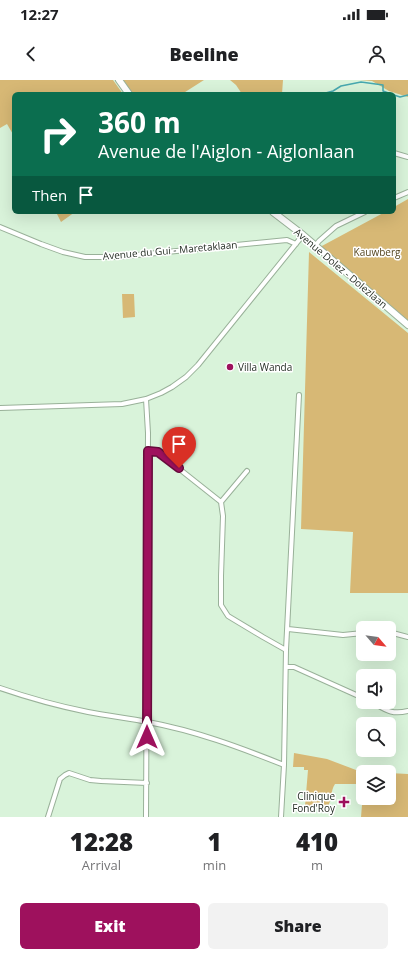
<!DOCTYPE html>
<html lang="en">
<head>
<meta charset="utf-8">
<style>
  body { margin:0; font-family:"Open Sans",sans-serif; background:#f2f2f2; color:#202124; height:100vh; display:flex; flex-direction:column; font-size:15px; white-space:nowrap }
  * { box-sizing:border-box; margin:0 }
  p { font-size:13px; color:#757577 }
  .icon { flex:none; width:22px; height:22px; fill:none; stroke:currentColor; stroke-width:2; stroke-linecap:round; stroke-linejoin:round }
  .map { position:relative; height:737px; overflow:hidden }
  .panel { display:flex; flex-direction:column; background:#fff; flex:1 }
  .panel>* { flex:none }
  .banner { position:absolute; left:12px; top:12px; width:384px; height:122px; border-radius:6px; box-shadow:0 4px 16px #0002; background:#0b6e4f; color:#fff; overflow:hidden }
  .needle { width:26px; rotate:118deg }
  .tools { position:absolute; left:356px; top:541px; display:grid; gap:8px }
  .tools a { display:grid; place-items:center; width:40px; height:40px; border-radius:6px; background:#fff; box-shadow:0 4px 16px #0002; font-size:20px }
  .pin { position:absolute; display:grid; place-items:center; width:34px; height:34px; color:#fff; margin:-41px -17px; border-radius:50% 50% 50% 0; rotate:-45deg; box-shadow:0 0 4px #0007 }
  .pin .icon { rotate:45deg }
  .me { position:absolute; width:44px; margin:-22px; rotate:0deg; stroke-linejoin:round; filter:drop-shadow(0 0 3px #0008) }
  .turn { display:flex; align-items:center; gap:14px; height:84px; padding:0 20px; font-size:18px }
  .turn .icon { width:52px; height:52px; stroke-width:2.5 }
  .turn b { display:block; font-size:28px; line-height:34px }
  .then { display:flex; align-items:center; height:38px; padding:0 20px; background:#0003; gap:8px; font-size:15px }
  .eta { display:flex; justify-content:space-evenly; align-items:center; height:68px; text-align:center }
  .eta b { font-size:24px; font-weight:800; line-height:28px }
  .cta { display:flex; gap:8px; margin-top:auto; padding:8px 20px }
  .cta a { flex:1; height:46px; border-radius:6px; background:#9e115d; color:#fff; font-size:16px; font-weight:800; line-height:46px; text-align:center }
  .cta a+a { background:#f2f2f2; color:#202124 }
  .status { display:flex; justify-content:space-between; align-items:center; height:28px; padding:0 20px; background:#fff; direction:ltr }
  .status svg { height:11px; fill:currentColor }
  header { display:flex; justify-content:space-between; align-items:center; height:52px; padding:0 20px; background:#fff; font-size:18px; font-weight:800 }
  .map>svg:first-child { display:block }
</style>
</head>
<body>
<div class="status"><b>12:27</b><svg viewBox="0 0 49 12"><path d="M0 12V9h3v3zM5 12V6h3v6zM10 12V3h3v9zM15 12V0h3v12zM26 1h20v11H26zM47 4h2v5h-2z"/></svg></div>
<header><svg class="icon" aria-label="back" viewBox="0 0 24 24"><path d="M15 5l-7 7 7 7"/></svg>Beeline<svg class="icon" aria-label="person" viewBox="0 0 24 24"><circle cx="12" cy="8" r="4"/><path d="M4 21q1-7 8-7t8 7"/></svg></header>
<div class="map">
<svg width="408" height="737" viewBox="0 0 408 737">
  <rect width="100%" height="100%" fill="#d9f3da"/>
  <path fill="#d7b875" d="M0,0h113l10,14h-109v42l-7,-12 -7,4z
    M123,0h81l-22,14h-49z
    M230,0h53l-1,14h-40l-6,-9z
    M360,0h48v17l-19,-6 -17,-10z
    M408,119v122l-88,-74 65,-35h9v-5z
    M56,132h19l-14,10z
    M309,172l99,81v260h-58l3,-61 -52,-3z
    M122,214h12l1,23 -12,1z
    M294,673l33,6 29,11 22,2h-15v14l-3,-2h-25c-5,7 -2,16 -8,23l-22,-1 3,-36h-4v-3h-11z
    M389,693l19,1v43h-47l2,-24v5h26z"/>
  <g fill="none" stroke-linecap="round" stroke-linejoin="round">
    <path stroke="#47a8af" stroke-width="1.5" d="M322,14l11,-3 8,-5 20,-4 22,3v6l8,3
      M394,15l6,2 8,-2"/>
    <g stroke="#99b199" stroke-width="6">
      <path id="street" d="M394,73l14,4
        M394,118l14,-6
        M0,147l41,17 22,8 22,5h32l170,-17 9,4
        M315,166l4,-5 17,-15 29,-14
        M0,328l122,-4 24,-5 15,-6 11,-6 14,-10 12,-12 105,-130
        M147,371l11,1 63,50 2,14 -2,60v29l7,11 35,21 23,13
        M221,422l26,-31
        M288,549l55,6 20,-2
        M389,552l19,5
        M286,587h8l69,31
        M0,608c29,10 58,18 88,24 20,4 40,6 60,10 48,9 91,25 136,43
        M372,622c14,8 19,13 36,9
        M48,737l12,-38 5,-4 4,-2 21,7 11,1 46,2
        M146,737l2,-384 -2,-34
        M281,737l3,-52 2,-115 13,-255"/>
    </g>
    <g stroke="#99b199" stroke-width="8">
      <path id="secondary" d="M119,0l10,14
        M273,132l30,23 105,90"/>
    </g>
    <use href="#street" stroke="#fff" stroke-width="4"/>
    <use href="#secondary" stroke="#fff" stroke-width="6"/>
  </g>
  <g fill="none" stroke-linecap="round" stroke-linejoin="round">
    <g stroke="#670b3c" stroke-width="10">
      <path id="route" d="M147,657l1,-286 10,1 21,16"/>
    </g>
    <use href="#route" stroke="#9e115d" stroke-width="7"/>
  </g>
  <g fill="#9e115d" stroke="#fff" stroke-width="1.5">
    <circle cx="230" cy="287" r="4"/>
    <path d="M342 716h4v4h4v4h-4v4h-4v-4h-4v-4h4z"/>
  </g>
  <g text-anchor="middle" stroke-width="3" stroke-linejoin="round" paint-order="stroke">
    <g font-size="10" fill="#252e25" stroke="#fff">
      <text transform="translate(170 170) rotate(-5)" y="4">Avenue du Gui - Maretaklaan</text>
      <text transform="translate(341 188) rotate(40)" y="4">Avenue Dolez - Dolezlaan</text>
    </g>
    <g font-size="10" fill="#564620" stroke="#fff">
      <text x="377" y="176">Kauwberg</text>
    </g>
    <g font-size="10" fill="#252e25" stroke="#fff" text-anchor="start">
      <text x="238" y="291">Villa Wanda</text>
      <text x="335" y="720" text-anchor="end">Clinique<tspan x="335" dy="12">Fond'Roy</tspan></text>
    </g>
  </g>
</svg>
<div class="tools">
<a><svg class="needle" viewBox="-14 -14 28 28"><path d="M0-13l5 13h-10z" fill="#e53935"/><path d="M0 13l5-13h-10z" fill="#757577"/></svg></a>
<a><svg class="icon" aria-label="sound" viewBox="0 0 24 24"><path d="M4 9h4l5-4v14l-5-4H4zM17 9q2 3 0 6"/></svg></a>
<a><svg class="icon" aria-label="search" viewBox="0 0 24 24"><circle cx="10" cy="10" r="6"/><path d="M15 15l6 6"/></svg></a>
<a><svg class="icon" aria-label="layers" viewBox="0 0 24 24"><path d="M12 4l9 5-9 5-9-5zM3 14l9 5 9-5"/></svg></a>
</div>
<div class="pin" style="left:179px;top:388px;background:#d93025"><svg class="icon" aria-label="arrive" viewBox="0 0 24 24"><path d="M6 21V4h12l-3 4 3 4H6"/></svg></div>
<svg class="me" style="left:147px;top:657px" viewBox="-20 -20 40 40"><path d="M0-17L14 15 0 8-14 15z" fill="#9e115d" stroke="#fff" stroke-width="4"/></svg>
<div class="banner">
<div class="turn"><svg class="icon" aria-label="right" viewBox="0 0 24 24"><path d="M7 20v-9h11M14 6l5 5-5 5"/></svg><div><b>360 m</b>Avenue de l'Aiglon - Aiglonlaan</div></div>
<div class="then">Then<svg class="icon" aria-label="arrive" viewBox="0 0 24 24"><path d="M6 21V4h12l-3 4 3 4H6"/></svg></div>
</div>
</div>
<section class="panel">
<div class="eta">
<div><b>12:28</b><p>Arrival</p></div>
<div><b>1</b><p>min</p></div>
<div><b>410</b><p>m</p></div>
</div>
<div class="cta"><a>Exit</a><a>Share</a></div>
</section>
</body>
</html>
